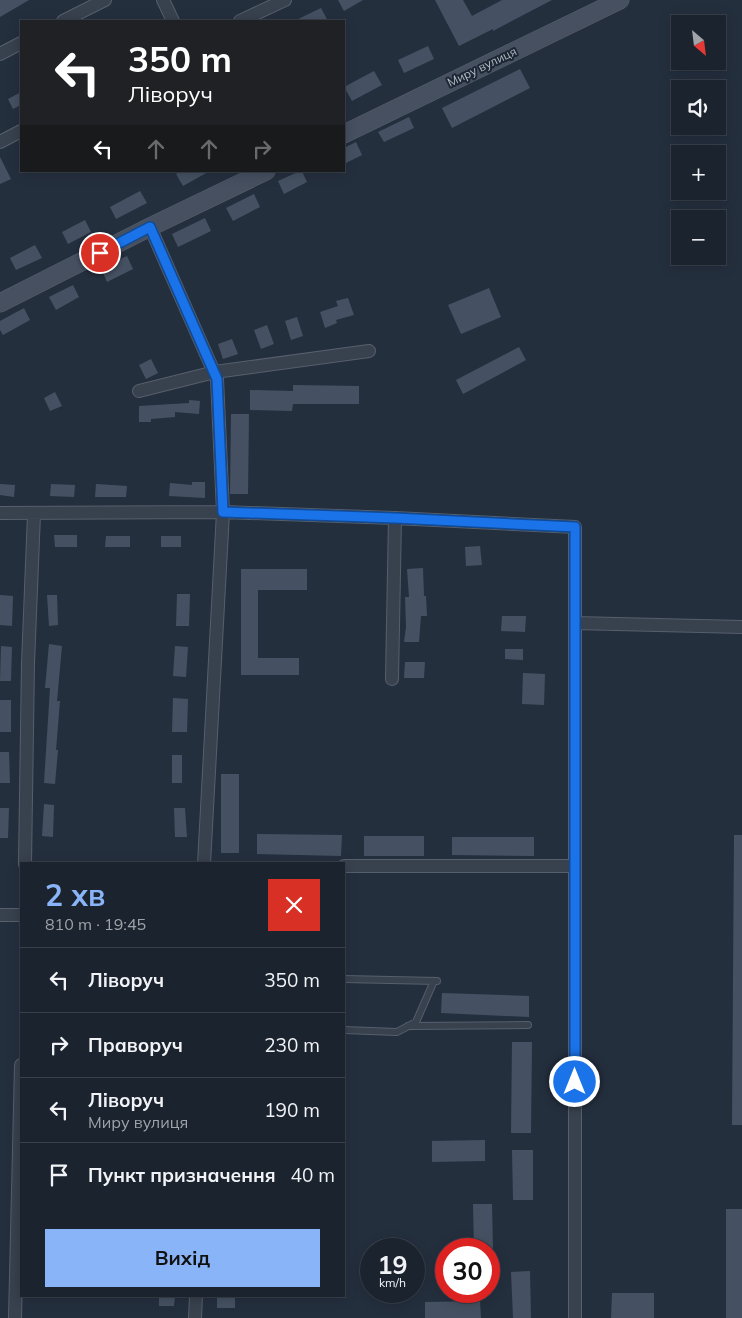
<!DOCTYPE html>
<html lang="uk">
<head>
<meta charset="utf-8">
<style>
  body { margin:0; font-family:Mulish,sans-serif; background:#242b36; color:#f1f3f6; height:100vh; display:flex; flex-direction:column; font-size:19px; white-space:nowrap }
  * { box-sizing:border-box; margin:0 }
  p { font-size:16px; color:#a0a4aa }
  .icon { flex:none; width:28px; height:28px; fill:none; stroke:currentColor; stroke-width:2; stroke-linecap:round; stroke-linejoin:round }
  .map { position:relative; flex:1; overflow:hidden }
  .sheet { position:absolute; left:20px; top:862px; width:325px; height:435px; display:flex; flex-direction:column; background:#1b232e; border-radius:0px; box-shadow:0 2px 12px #0003,0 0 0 1px #39404a }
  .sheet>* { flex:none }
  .guide { position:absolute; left:20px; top:20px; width:325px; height:152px; border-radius:0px; box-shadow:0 2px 12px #0003,0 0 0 1px #39404a; background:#202124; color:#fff; overflow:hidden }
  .needle { width:32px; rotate:152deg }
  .fabs { position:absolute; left:671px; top:15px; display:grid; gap:10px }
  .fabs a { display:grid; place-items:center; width:55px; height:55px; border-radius:0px; background:#1b232e; box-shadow:0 2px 12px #0003,0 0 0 1px #39404a; font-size:25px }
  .speed { position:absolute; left:360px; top:1238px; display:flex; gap:10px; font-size:25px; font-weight:700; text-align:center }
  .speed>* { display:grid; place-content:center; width:65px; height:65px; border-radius:50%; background:#1b232e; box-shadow:0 2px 12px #0003,0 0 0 1px #39404a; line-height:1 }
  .speed small { font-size:12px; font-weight:400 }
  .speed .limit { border:8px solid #d22; background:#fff; color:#111 }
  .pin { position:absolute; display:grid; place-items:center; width:42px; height:42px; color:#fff; margin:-21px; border:2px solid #fff; border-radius:50%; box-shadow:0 1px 5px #0007 }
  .me { position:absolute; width:55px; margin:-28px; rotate:0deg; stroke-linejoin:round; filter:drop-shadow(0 0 4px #0008) }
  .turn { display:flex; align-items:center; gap:18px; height:105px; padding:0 25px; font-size:22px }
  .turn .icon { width:65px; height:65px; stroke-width:2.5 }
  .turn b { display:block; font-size:35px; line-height:42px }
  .lanes { display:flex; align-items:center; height:48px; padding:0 25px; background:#0003; justify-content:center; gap:25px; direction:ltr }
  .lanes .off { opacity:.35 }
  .round { display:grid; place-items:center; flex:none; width:52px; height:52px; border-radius:0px; background:#242b36 }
  .summary { display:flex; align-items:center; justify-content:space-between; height:85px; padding:0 25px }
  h1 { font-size:30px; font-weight:700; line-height:38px; color:#8ab4f8 }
  .primary-button { display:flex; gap:10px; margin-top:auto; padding:10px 25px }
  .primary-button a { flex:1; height:58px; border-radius:0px; background:#8ab4f8; color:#111; font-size:20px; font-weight:700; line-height:58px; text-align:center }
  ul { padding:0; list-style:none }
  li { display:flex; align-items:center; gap:15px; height:65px; padding:0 25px; border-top:1px solid #39404a }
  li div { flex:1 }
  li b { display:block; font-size:19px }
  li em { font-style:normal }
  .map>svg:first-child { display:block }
</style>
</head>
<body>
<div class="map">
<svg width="742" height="1318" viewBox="0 0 742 1318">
  <rect width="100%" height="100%" fill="#242f3e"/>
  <path fill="#455162" d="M0,0h29l-29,17z
    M338,0h25l-19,11z
    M435,0h28l9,16 30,-16h50l-59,31v-2l-34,17z
    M321,8l7,13h-34z
    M428,46l6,13 -30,14 -6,-13z
    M520,69l10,19 -78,40 -10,-20z
    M374,71l8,14 -30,16 -8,-14z
    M21,92v13l-8,4 -5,-10z
    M409,117l5,11 -30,14 -6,-10z
    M356,142l6,13 -18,9v-16z
    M0,157l11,22 -11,5z
    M180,171h30l-27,15 -7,-12z
    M300,171h2l5,11 -23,12 -6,-13z
    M140,191l7,12 -31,16 -6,-12z
    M254,194l6,13 -27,14 -7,-13z
    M205,218l6,13 -33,16 -6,-13z
    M85,220l6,12 -23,12 -6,-12z
    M35,245l7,13 -26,12 -6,-12z
    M127,256l6,13 -26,13 -6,-14z
    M73,285l6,12 -23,13 -7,-13z
    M489,288l12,29 -40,17 -13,-29z
    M348,298l6,17 -18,5 1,3 -12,5 -5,-16 18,-6 -2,-5z
    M24,308l6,12 -27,15 -3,-5v-9z
    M297,317l6,19 -12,4 -6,-19z
    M267,325l7,19 -13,5 -7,-19z
    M232,339l6,15 -15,5 -5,-15z
    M519,347l7,13 -63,34 -7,-14z
    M151,359l7,14 -12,6 -7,-14z
    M293,385l66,1v18h-66l-1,7 -42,-1v-20l43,1z
    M55,392l7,14 -12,5 -6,-13z
    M189,400l11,1 -1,13 -24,-2v5l-24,2v3h-12v-16l50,-3z
    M231,414h18l-1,80h-18z
    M192,482h13v16l-36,-2 1,-13 22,2z
    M0,484l15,1 -1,12 -14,-2z
    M51,484l24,1 -1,12 -24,-1z
    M96,484l31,2 -1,11h-31z
    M54,535h23v12h-22z
    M106,536h24v11h-25z
    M161,536h20v11h-20z
    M480,546l2,19 -16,1 -1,-19z
    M423,568l1,28h2l1,20h-6l-2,26h-15l2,-15 -1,-30h4l-2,-28z
    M241,569h66v21h-49v68h41v17h-58z
    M177,594h13l-1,32h-13z
    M0,595l13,1 -1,30 -12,-1z
    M47,595h10l1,30 -9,1z
    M502,616h24l-1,16 -24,-1z
    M49,644l13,2 -5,55h3l-4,49h2l-3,34 -11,-1 6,-95h-5z
    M1,646l11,1 -1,34h-11z
    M175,646l13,1 -2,30 -13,-1z
    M505,649h18v11l-18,-1z
    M405,662h20l-1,16h-20z
    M523,673l22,1 -1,31 -22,-1z
    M173,698l15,1 -1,33h-15z
    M0,700h11v32h-11z
    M0,752h9l1,31h-10z
    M172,755h10v28h-10z
    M221,774h18v79h-18z
    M44,804l10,1 -1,32 -11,-1z
    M0,808h9l-1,30h-8z
    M174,808h11l2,29h-12z
    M257,834l85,1 -1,21 -84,-2z
    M734,835h8v290h-10z
    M364,836h60v20h-60z
    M452,837h82v19l-82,-1z
    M442,993l87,3v21l-88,-4z
    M512,1042h20l-1,91h-20z
    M485,1140v21l-53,1v-21z
    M512,1150h21v50h-20z
    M473,1204h19l1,45h-19z
    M726,1209h16v109h-16z
    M530,1271l1,47h-18l-2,-46z
    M612,1293h42v25h-43z
    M159,1296h16l-1,10h-15z
    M217,1296h18v12h-18z
    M480,1301l1,17h-56v-16z"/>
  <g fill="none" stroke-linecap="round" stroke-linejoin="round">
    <g stroke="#565f6c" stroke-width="8">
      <path id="lane" d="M344,979l93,2
        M408,1026l120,-1
        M344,1030l53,2 19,-10 18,-41"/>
    </g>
    <g stroke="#565f6c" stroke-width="14">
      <path id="street" d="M163,0l10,21
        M63,21l42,-21
        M240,21l45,-21
        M0,54l21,-11
        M0,142l21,-11
        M139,391l76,-19 154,-21
        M0,513l223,-1 -6,-133 -67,-152
        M575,623l167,4
        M392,679l3,-161
        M25,864l3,-201 6,-149
        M204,864l19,-352 172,6 180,9v791
        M344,866h231
        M0,915h21
        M15,1318l6,-253
        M195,1318l1,-22"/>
    </g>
    <g stroke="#565f6c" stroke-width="19">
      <path id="secondary" d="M344,134l276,-134
        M0,303l150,-76 116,-56"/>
    </g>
    <use href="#lane" stroke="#38414e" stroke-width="6"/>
    <use href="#street" stroke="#38414e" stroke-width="12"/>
    <use href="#secondary" stroke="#465061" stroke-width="18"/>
  </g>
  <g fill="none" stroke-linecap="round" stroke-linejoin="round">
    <g stroke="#114b97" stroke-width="12">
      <path id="route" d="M100,253l50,-26 67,152 6,133 172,6 180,9v555"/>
    </g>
    <use href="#route" stroke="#1a73e8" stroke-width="9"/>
  </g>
  <g text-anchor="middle" stroke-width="4" stroke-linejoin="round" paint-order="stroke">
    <g font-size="12" fill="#b4bcc9" stroke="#1d2633">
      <text transform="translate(482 67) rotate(-26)" y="4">Миру вулиця</text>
    </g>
  </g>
</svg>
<div class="fabs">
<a><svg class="needle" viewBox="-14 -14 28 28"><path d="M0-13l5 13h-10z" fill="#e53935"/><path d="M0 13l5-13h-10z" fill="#a0a4aa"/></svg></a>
<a><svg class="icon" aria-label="sound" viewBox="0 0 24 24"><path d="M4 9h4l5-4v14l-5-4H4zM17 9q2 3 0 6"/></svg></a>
<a>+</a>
<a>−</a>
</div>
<div class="speed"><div>19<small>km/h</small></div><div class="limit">30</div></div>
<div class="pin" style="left:100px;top:253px;background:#d93025"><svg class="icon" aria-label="arrive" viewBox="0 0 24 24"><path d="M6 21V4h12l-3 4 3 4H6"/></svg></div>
<svg class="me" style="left:575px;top:1082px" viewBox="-20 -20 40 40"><circle r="17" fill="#1a73e8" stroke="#fff" stroke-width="3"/><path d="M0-11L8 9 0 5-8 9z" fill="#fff"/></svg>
<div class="guide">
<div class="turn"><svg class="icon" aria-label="left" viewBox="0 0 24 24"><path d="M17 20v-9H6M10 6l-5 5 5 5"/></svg><div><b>350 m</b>Ліворуч</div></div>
<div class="lanes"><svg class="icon" aria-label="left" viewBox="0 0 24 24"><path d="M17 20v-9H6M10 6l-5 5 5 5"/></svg><svg class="icon off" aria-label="ahead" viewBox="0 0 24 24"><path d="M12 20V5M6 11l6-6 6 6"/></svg><svg class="icon off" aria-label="ahead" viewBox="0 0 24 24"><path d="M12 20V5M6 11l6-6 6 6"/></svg><svg class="icon off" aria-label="right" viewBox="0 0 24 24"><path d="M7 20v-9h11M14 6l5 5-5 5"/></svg></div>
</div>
<section class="sheet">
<div class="summary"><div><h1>2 хв</h1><p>810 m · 19:45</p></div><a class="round" style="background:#d93025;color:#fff"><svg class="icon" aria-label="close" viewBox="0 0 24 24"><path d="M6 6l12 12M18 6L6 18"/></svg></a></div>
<ul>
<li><svg class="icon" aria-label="left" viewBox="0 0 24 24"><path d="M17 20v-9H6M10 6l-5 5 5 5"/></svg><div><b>Ліворуч</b></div><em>350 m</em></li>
<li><svg class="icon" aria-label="right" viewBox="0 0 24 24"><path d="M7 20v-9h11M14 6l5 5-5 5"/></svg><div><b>Праворуч</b></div><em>230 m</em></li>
<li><svg class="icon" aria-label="left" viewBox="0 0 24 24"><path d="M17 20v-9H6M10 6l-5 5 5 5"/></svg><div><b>Ліворуч</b><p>Миру вулиця</p></div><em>190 m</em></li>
<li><svg class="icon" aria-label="arrive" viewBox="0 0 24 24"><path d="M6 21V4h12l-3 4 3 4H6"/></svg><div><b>Пункт призначення</b></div><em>40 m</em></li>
</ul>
<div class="primary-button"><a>Вихід</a></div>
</section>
</div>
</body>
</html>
